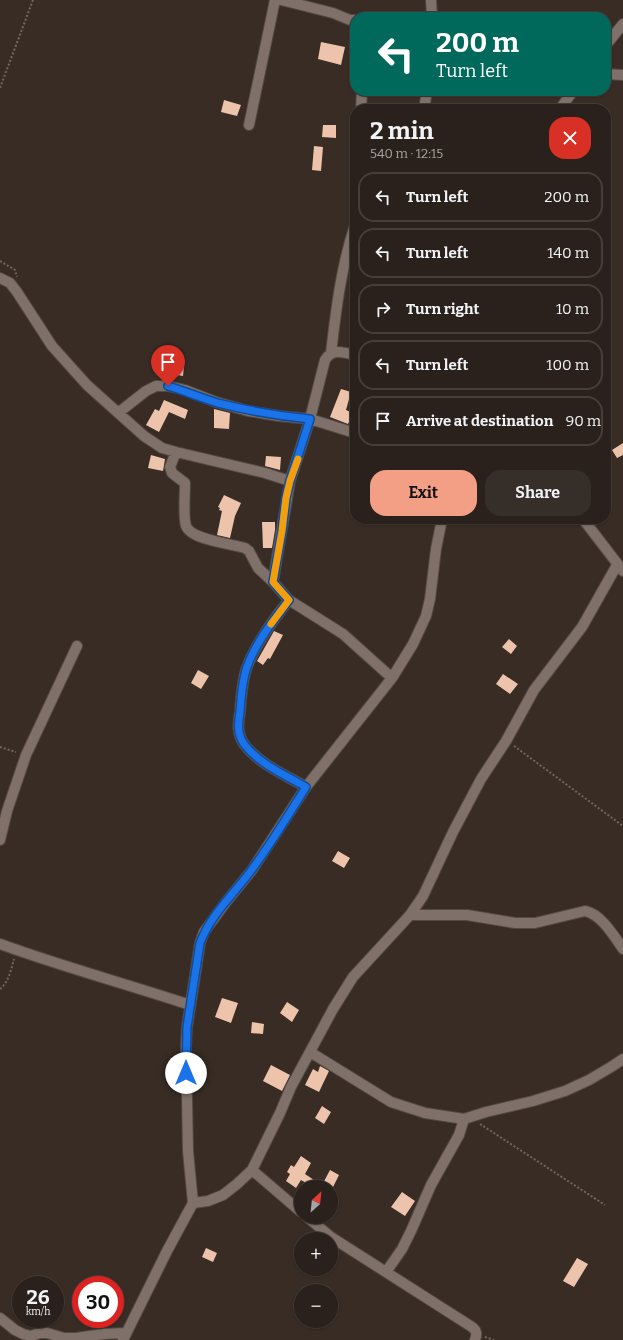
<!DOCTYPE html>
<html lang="en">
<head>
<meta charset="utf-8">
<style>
  body { margin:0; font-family:Bitter,serif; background:#362e29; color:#f1f3f6; height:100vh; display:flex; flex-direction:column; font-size:15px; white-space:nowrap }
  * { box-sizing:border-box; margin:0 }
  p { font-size:13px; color:#a5a3a3 }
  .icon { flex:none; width:22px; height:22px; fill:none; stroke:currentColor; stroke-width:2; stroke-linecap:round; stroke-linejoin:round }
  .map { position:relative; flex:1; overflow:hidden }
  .drawer { position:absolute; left:350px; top:104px; width:261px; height:420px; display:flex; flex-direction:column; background:#2a211c; border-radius:16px; box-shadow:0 1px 3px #0004,0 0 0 1px #463e3b }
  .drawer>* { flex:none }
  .top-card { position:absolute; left:350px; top:12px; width:261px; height:84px; border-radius:16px; box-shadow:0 1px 3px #0004,0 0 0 1px #463e3b; background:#00695c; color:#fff; overflow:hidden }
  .needle { width:26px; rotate:27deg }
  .tools { position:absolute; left:294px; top:1180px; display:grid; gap:8px }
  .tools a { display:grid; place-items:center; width:44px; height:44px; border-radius:50%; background:#2a211c; box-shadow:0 1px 3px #0004,0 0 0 1px #463e3b; font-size:20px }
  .speed { position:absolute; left:12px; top:1276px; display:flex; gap:8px; font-size:20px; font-weight:700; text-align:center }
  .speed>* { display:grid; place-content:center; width:52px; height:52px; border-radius:50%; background:#2a211c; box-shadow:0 1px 3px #0004,0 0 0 1px #463e3b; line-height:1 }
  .speed small { font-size:10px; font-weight:400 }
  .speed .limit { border:6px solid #d22; background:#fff; color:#111 }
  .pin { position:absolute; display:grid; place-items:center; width:34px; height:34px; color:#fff; margin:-41px -17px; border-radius:50% 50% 50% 0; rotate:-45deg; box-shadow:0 0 4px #0007 }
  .pin .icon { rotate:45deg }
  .me { position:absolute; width:44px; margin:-22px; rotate:0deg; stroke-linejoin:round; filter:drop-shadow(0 0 3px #0008) }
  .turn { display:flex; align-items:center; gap:14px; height:84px; padding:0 20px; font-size:18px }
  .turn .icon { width:52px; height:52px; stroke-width:2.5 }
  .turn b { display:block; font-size:28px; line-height:34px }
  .round { display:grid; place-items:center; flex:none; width:42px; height:42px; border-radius:16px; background:#362e29 }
  .headline { display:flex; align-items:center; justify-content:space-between; height:68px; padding:0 20px }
  h1 { font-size:24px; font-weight:700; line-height:30px }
  .button { display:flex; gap:8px; margin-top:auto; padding:8px 20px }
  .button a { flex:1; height:46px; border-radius:16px; background:#f39f85; color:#111; font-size:16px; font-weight:700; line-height:46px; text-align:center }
  .button a+a { background:#362e29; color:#f1f3f6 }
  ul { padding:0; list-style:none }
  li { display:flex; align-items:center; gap:12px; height:50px; margin:0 8px 6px; padding:0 12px; border:2px solid #463e3b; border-radius:16px }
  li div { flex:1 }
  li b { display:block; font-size:15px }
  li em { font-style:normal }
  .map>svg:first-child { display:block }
</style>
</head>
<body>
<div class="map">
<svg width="623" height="1340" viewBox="0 0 623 1340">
  <rect width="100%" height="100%" fill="#382c25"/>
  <path fill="#edc3ab" d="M321,42l24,5 -4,18 -23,-6z
    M224,100l17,5 -4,11 -16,-4z
    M323,125h13v13l-14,-1z
    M314,146l9,1 -2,24 -9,-1z
    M173,366l11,1 -1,9 -11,-2z
    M341,389l10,3 -5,18 7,3 -5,11 -18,-7z
    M164,400l24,10 -3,9 -16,-7 -10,20 -13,-7 9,-16 4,2z
    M214,409l16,4 -1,16 -15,-1z
    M623,443v12l-6,3 -5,-8z
    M151,455l14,4 -2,12 -15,-3z
    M266,456l15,1 -1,13 -15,-4z
    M224,495l17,8 -6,13 -5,22 -13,-3 5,-24 -3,-1 1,-2 -2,-1z
    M262,522h13v8l-3,18h-9z
    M274,631l9,4 -13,24 -2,-1 -5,7 -6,-4z
    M509,639l8,7 -6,8 -9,-7z
    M198,670l11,6 -8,13 -10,-6z
    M503,674l15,10 -8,10 -14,-10z
    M338,851l12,7 -6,10 -12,-7z
    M222,998l16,5 -7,20 -16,-6z
    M287,1002l12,8 -7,12 -12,-9z
    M252,1022l12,2 -1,10 -12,-1z
    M271,1065l19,10 -8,16 -19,-10z
    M320,1066l9,5 -10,21 -14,-7 8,-16 5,3z
    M322,1106l9,6 -7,12 -9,-6z
    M301,1156l10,7 -6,11 9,6 -3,6 -10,-6 -5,8 -10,-7 4,-7 -3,-2 4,-7 3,2z
    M330,1170l9,5 -6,12h-12z
    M402,1192l13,9 -10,15 -14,-9z
    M206,1248l11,5 -4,9 -11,-5z
    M577,1258l11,6 -14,23 -11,-6z"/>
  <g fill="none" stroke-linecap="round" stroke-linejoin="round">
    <g stroke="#534943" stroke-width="12">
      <path id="street" d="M281,0l52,13 17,7h5
        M431,0l1,17
        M606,45l17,-21
        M606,74l17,1
        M361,109l1,-18
        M424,109l3,-18
        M560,109l13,-18
        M249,125l26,-125
        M355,154v15
        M0,278l10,5 7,9 35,54 35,39 57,51 18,12 14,4 89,21 25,8
        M331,353c5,-43 10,-86 24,-128
        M118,413l28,-22 10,-5h12l17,4 31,12 32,9 31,5 31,3 45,14
        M176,452l-6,15 2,6 13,10c0,11 -2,33 1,43 5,14 46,18 59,22l4,3 9,17 15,14 16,18 54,34 49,44
        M583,519l40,52
        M273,582l17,-101 20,-62 15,-59c7,-12 18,-8 30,-5
        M289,600c-16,20 -33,43 -42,67 -5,14 -6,30 -7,45 -2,11 -3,22 4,32 15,20 41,31 62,43
        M0,840l7,-29 19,-56 51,-109
        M410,915h57l48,8h20l50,-12c16,3 29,25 38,38
        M0,944c63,23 127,40 190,61
        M310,1052l81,50 34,11 39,6 22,-7 47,-11 32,-10 24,-11 22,-13 12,-8
        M252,1170l49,42
        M193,1203l15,-2 15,-6 14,-11 15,-14 28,-57 11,-26 42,-78 20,-32 57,-62 13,-19 30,-64 28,-53 25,-38 28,-51 48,-63 35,-62
        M307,1217l24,20 141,90c5,4 5,7 3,13
        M386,1272l16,-23 9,-18 20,-46 28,-50 5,-16
        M0,1318l15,12 8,4 8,2 9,-3h7l17,5h12l28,-4 22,-1
        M123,1340l44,-89 26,-48 -5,-52 -2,-104 1,-20 10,-64 3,-20 4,-11 22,-30 26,-32 54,-83 86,-109 21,-34 13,-28 4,-17 6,-50 6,-30"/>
    </g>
    <path stroke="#716760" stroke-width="2" stroke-dasharray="2 2" stroke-linecap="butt" d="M0,88l33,-88
      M0,261l15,9 2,7
      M514,746l109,80
      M0,747l16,5
      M0,989c9,-7 11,-20 14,-30
      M480,1124l125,81
      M485,1337l9,3"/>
    <use href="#street" stroke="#7f7169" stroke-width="10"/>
  </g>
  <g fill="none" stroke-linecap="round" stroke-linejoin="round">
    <g stroke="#114b97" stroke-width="10">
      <path id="route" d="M168,386c17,5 33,12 50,17 31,8 61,13 92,16l-20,62 -4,17 -4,33 -9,51 16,18c-16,21 -33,42 -42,67 -5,14 -6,30 -7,45 -2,11 -3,22 4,32 15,20 41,31 62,43 -17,27 -34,55 -53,81 -18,25 -42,46 -53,75l-13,84 -1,46"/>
    </g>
    <use href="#route" stroke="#1a73e8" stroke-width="7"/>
    <path stroke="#f59e0b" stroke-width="7" d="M271,624l18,-24 -16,-18 9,-51 4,-33 4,-17 8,-22"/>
  </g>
</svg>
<div class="tools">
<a><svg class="needle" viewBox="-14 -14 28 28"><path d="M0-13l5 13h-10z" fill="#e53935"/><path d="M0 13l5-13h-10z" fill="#a5a3a3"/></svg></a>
<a>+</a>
<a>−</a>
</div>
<div class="speed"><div>26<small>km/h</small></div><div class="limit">30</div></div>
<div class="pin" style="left:168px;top:386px;background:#d93025"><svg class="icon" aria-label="arrive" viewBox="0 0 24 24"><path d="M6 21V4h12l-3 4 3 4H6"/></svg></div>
<svg class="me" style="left:186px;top:1073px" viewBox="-20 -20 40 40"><circle r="19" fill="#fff"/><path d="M0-13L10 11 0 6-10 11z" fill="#1a73e8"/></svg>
<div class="top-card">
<div class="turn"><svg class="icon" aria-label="left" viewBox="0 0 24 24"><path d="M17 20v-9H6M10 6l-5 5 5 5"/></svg><div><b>200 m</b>Turn left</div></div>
</div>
<section class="drawer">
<div class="headline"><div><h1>2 min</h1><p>540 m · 12:15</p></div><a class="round" style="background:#d93025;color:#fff"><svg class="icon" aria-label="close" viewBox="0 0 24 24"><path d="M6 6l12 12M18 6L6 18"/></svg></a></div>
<ul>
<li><svg class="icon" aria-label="left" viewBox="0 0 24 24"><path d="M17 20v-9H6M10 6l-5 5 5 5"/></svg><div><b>Turn left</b></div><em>200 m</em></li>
<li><svg class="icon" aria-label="left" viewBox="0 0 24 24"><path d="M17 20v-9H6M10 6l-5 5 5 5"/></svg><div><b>Turn left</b></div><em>140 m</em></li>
<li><svg class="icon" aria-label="right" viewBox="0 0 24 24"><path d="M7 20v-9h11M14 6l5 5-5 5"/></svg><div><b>Turn right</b></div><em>10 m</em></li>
<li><svg class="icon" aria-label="left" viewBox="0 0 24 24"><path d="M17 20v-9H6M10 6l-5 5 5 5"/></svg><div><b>Turn left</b></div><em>100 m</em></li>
<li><svg class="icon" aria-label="arrive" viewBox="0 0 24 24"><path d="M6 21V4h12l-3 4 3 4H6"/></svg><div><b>Arrive at destination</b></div><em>90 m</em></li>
</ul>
<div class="button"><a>Exit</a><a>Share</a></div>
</section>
</div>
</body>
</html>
